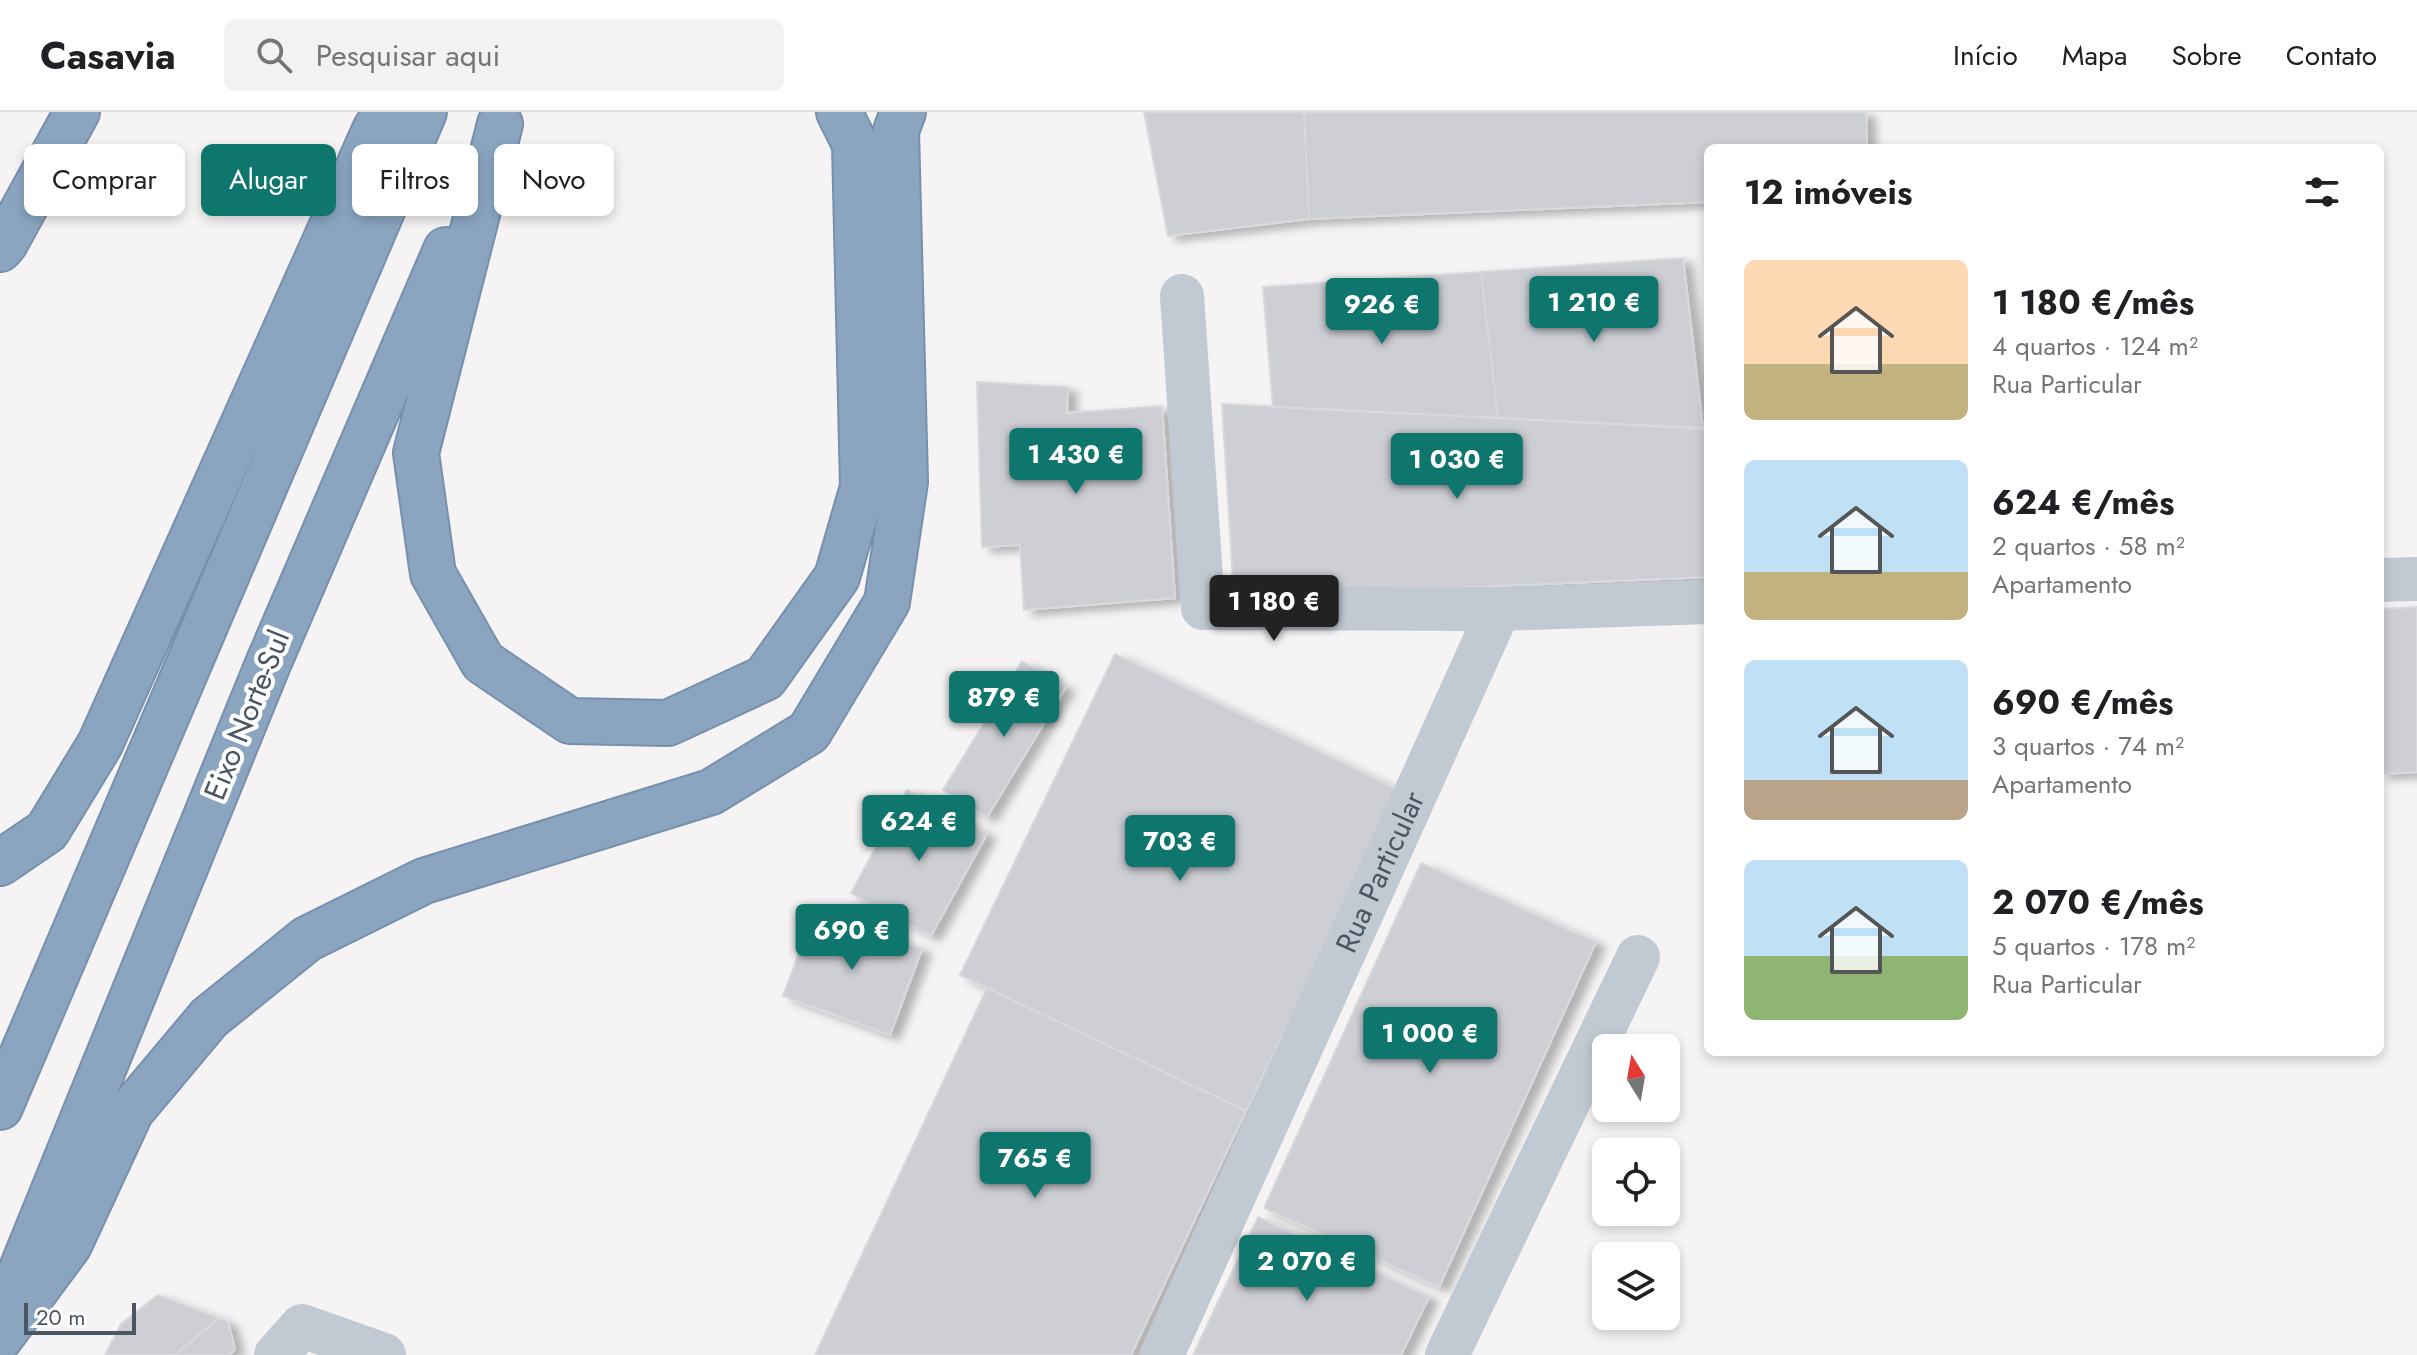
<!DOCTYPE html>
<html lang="pt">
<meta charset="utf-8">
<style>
body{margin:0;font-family:Jost,sans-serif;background:#f2f2f2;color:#202124;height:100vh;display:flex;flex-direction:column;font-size:30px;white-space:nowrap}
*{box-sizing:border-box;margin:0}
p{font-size:26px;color:#757577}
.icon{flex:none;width:44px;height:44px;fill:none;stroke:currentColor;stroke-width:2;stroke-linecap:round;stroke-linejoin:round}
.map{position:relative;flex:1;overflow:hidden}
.panel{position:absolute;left:1704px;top:32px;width:680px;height:912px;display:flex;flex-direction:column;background:#fff;border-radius:12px;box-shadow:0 4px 12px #0003}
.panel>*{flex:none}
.banner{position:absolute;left:24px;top:32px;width:760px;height:72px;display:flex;gap:16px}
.needle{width:52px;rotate:349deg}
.controls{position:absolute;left:1592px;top:922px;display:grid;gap:16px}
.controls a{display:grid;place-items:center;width:88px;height:88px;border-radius:12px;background:#fff;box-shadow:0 4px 12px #0003;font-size:40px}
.scale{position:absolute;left:24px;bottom:20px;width:112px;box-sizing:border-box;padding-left:8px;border:4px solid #4a5661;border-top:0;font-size:22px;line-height:28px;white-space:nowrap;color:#4a5661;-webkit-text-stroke:6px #fff;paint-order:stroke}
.price{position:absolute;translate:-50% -68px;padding:0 18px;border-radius:8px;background:#0f766e;color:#fff;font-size:26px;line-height:52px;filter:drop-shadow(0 2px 4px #0008)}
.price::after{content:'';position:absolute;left:50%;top:48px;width:24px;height:18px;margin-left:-12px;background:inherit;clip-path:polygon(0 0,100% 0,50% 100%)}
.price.active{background:#222;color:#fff}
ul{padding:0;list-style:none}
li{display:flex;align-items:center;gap:24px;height:200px;padding:0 40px}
li span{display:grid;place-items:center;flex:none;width:224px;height:160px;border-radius:12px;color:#555}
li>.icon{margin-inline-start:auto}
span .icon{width:96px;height:96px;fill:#fffc;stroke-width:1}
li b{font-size:34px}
h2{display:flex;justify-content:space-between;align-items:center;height:96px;padding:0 40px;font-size:34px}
.pill{padding:0 28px;border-radius:12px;background:#fff;box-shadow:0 4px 12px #0003;font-size:28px;line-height:72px}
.pill.active{background:#0f766e;color:#fff}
header{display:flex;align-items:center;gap:48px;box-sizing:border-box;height:112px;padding:0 40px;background:#fff;border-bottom:2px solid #e0e0e0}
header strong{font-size:38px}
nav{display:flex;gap:44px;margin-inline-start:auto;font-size:28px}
.search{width:560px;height:72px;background:#f2f2f2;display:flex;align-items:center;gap:20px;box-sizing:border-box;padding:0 28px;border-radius:12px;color:#757577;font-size:30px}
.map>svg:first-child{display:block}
.building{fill:#cdcfd5;stroke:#d7d9de;stroke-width:2;filter:url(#shadow)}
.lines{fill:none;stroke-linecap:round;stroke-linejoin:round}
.highway-casing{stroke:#7690ad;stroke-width:48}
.minor{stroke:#c1cad2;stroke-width:44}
.highway{stroke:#8ba5c1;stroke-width:44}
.labels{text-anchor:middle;stroke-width:8;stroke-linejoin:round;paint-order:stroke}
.street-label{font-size:30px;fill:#4a5661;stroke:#fff}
</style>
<header>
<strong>Casavia</strong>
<div class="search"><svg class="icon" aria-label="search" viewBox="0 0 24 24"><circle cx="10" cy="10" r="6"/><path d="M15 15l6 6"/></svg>Pesquisar aqui</div>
<nav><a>Início</a><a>Mapa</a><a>Sobre</a><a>Contato</a></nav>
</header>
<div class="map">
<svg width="2417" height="1243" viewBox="0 0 2417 1243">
<defs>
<filter id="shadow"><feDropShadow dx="9" dy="5" stdDeviation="4" flood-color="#0004"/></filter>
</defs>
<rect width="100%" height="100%" fill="#f5f3f3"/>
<path class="building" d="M1144 0H1304L1309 107 1168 124Z
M1304 0H1866L1867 36H1708V90L1309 107Z
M1683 146 1703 316 1498 306 1481 160Z
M1481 160 1498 306 1273 295 1263 175Z
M977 270 1068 275 1067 301 1162 294 1175 486 1024 498 1020 433 982 435Z
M1222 292 1708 317V465L1234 485Z
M2417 495V660L2380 662V497Z
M1115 542 1401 679 1246 999 960 863Z
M1022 549 1066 575 987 705 943 678Z
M907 678 987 722 931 824 851 781Z
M1421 751 1596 830 1439 1175 1264 1096Z
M815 798 922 837 890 923 783 884Z
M987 876 1246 999 1131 1243H815Z
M1258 1105 1429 1185 1401 1243H1193Z
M158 1183 219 1206 175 1243H105L121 1212Z
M219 1206 228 1210 235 1237 229 1243H175Z"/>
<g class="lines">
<defs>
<path id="highway" d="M500 12 416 341 433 462 483 550 570 609 668 611 765 566 837 465 863 375 855 32 839 0
M0 137 5 131 77 0
M0 751 47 719 100 632 375 18 386 0
M0 995 424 0
M10 1186 268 552 446 138
M0 1226 69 1133 131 999 209 906 307 827 424 769 711 680 809 620 887 490 905 370 896 19 903 0"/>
</defs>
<use href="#highway" class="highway-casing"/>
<g class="minor">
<path d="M1182 184 1203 496 1499 497 1708 490"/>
<path d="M2380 468 2417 467"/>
<path d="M276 1243 302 1214 384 1243"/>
<path id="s1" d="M1162 1243 1499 497"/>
<path d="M1447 1243 1638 845"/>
</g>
<use href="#highway" class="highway"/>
</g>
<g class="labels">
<g class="street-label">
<text transform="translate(247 603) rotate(-68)" y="10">Eixo Norte-Sul</text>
<text dy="10" stroke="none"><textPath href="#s1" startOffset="530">Rua Particular</textPath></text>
</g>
</g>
</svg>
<div class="controls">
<a><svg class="needle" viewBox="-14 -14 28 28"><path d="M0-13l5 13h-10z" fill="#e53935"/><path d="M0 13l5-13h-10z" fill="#757577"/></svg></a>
<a><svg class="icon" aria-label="locate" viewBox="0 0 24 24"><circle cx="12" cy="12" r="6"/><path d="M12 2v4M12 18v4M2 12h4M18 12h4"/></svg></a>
<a><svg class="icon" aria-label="layers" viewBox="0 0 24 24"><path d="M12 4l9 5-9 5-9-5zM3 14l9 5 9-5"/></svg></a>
</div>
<div class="scale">20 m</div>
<b class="price" style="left:1594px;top:232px">1 210 €</b>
<b class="price" style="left:1382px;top:234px">926 €</b>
<b class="price" style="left:1076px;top:384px">1 430 €</b>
<b class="price" style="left:1457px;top:389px">1 030 €</b>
<b class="price active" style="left:1274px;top:531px">1 180 €</b>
<b class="price" style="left:1004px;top:627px">879 €</b>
<b class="price" style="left:919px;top:751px">624 €</b>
<b class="price" style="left:1180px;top:771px">703 €</b>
<b class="price" style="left:852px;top:860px">690 €</b>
<b class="price" style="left:1430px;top:963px">1 000 €</b>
<b class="price" style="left:1035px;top:1088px">765 €</b>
<b class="price" style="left:1307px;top:1191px">2 070 €</b>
<div class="banner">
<a class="pill">Comprar</a>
<a class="pill active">Alugar</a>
<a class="pill">Filtros</a>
<a class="pill">Novo</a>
</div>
<section class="panel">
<h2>12 imóveis<svg class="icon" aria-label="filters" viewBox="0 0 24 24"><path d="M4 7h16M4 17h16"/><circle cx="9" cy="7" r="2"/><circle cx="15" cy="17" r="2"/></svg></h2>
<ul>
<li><span style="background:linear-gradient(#ffd9b3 65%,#c2b280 0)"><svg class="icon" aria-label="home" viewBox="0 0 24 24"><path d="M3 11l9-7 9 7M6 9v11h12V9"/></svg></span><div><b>1 180 €/mês</b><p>4 quartos · 124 m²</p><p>Rua Particular</p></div></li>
<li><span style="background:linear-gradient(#bfe0f5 70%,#c2b280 0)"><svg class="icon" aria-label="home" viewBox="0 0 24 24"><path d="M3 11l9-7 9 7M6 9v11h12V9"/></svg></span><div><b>624 €/mês</b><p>2 quartos · 58 m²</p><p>Apartamento</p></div></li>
<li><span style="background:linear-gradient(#bfe0f5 75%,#b9a48a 0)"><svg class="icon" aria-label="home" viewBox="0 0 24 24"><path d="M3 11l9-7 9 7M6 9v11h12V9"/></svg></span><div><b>690 €/mês</b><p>3 quartos · 74 m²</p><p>Apartamento</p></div></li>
<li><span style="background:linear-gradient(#bfe0f5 60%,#8fb573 0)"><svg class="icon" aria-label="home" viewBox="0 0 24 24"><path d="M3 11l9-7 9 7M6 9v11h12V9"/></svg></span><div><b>2 070 €/mês</b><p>5 quartos · 178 m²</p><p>Rua Particular</p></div></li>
</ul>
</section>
</div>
